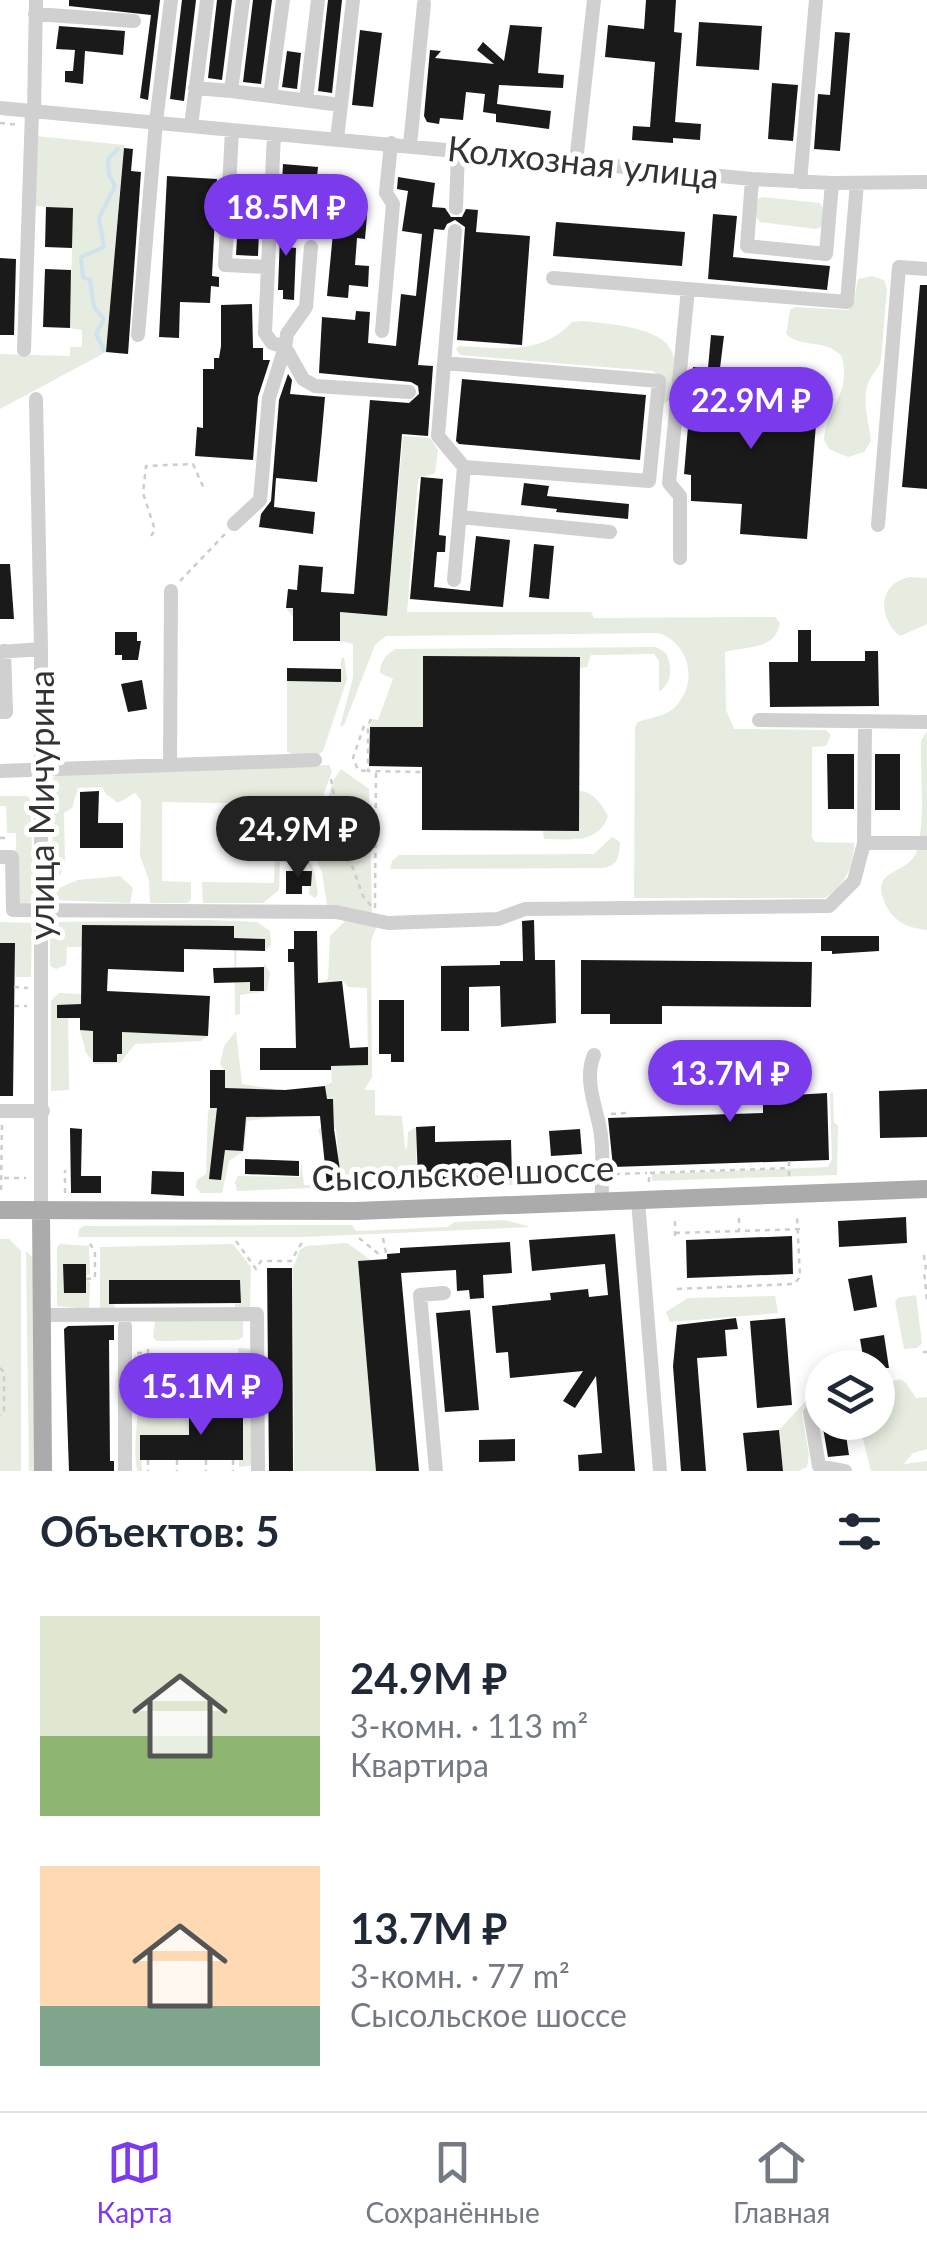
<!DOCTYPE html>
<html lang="ru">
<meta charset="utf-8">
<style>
body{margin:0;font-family:Lato,sans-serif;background:#f6f6f7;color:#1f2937;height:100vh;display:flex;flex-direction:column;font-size:38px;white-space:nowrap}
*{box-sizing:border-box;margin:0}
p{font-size:32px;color:#747a83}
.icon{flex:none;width:55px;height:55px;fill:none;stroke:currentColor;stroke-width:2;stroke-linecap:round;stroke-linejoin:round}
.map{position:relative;height:1471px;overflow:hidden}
.sheet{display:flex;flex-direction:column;background:#fff;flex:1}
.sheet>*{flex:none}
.fabs{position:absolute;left:805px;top:1350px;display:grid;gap:20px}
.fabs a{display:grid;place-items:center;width:90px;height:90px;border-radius:50%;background:#fff;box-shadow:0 5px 15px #0003;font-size:50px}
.price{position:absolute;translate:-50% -85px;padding:0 22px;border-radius:35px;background:#7c3aed;color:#fff;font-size:32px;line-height:65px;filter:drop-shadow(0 2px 5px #0008)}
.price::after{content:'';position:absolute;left:50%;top:60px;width:30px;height:22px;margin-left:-15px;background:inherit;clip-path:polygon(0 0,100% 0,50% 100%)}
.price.active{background:#222;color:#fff}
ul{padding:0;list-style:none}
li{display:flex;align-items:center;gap:30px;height:250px;padding:0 40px}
li span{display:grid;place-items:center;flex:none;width:280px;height:200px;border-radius:0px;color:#555}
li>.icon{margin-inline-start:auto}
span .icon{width:120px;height:120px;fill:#fffc;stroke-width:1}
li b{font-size:42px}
h2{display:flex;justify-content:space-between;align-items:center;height:120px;padding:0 40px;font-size:42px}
.dock{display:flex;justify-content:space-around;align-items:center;height:140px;border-top:2px solid #e0e1e3;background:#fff;font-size:28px;color:#747a83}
.dock a{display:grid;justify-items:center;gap:5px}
.dock .active{color:#7c3aed}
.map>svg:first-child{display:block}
.green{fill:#e6ecdf}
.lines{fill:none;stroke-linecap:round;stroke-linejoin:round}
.stream{stroke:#cfe2ee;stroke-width:4}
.building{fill:#1a1a1a}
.path{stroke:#cdcdcd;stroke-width:2.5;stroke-dasharray:5 5;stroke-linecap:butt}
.minor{stroke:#d0d0d0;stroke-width:14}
.major{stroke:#ababab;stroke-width:18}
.labels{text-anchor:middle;stroke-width:10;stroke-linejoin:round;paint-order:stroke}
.street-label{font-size:35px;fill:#333;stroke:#fff}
</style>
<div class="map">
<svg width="927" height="1471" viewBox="0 0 927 1471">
<rect width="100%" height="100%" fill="#fff"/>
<path class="green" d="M36 136 124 145 106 352 0 409V354L70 356V347H82V330L70 328 73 209 36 206Z
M762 197 820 203 825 211 823 226 816 229 760 222 755 216 756 200Z
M872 276 884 280 887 289 881 359C879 369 873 372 869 381 861 400 869 422 871 441L864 452 848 457 829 449 824 440C827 405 851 396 842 357 827 338 802 349 786 334L790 310 795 307 848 310 853 305 858 279Z
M583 321C606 324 662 326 672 352 677 365 670 386 669 400L664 404 661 378 653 371 460 355 456 349 459 346C502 348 540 356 572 322Z
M403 436 430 438 438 450 435 473 418 479 407 612H591L594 618 775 617 780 623C775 651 747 645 725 652L726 710 734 729 826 730 831 735 826 746 812 747V837L815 842 854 843C854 866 845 885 825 898H634L635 727 638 722C650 718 667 716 676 706 699 681 689 643 658 633L386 636 375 645 344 725 340 727 353 677V644L340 641V617H293L286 608 387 616Z
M910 577 927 578V624L900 636C877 617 878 583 910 577Z
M656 647 666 653C672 667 673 682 659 692V661L654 654 591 655 587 667 580 668 579 657 424 656 423 727H370L373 719 378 720 393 679 380 673C380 661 386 655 395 649Z
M344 657 347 679 323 751 318 755H292L287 751V681L341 682V659Z
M927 731V930C910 928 897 924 888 909 864 866 910 877 917 850 926 816 920 776 921 741Z
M329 765 332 771 304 849 315 873 318 894 315 898 309 894 311 872 307 862H280L279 890 263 903H203L202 882 274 883 276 804 162 802V881L191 882V899L187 903H150L149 880 140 856 141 800 135 793 118 803 106 794 102 787 78 788 72 808 64 813 65 864 55 885 59 888 78 880 120 876 133 888 130 903 53 900 52 780 56 775Z
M341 769 369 789 372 914 327 905 322 872 312 852 333 781Z
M579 791C593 791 602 805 608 816 598 845 569 839 544 839L543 831 579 830Z
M0 796H26L30 798 34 899 27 904 17 905 16 833H7L6 806H0Z
M612 837 620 842C619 856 619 865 603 868L390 869 392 861 399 855 594 854Z
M347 919 377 925 371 941 372 1077 364 1090H375V1115L402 1116 405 1149 407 1148 408 1132 416 1127 417 1182 525 1178 521 1185H391L237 1191 235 1182 238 1176 300 1177 301 1159 304 1185 341 1184 336 1129 322 1131V1142L318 1130 334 1116 333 1100 326 1099 325 1086 332 1082 331 1066 368 1065 367 988 348 987 342 980 319 984 328 979 330 936Z
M209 920 257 922 270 931 271 945 265 951V939H237L236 977 250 978 263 991 264 963 270 973 267 991 240 995V1014L235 1015 234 926 83 925V947H67L66 965 56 969 50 966V931L53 922Z
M0 922 32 923 31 977H16V985L14 943H0Z
M59 993 81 994V1004L68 1005 69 1090 51 1091V1001Z
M80 1030 208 1036 201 1041 135 1044 120 1063 95 1064 86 1053Z
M236 1031 242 1084 274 1089 277 1117 247 1121 244 1151 229 1161 222 1193H201L196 1187 197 1180 206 1174 208 1112 210 1108 225 1107V1071L220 1064 224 1046Z
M833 1092 834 1123 838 1125 837 1175 652 1181V1174L828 1167 832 1159 830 1093Z
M505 1220 530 1227 304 1237H78L79 1229 84 1226 352 1225 356 1231 447 1227 455 1222Z
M0 1239H9L21 1251V1471H0Z
M347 1243 371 1260 358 1262 376 1471H294L293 1268 300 1250 306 1246Z
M60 1244 89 1246 90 1274 86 1276 90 1283 89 1309 57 1306V1247Z
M233 1244 251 1267 250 1308 235 1310V1304L241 1303 240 1280H110L115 1310 100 1309V1247Z
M26 1251 33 1258 35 1471H29Z
M916 1295 922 1343 917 1348 904 1349 895 1302 898 1298Z
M775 1296 778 1313 670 1322 666 1312 688 1298Z
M239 1320 243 1322V1337L238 1340 157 1341 153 1337 155 1321Z
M238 1348 250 1349 253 1465 239 1467V1460H243V1435H140L142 1471H137C133 1446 138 1424 138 1399L134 1394V1355H145L140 1358V1383H242Z
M900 1379 906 1383 916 1398 927 1397V1449L913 1453 904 1464 927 1461V1471H871L859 1423 878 1422V1386Z
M816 1390 818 1405 803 1411 802 1415 809 1455 807 1467 798 1471H783L779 1430Z"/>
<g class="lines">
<path class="stream" d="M104 350 96 334 104 319 94 307 90 280 83 277 81 257 104 247 99 218 115 186 109 175 108 159 118 149"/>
</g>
<path class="building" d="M69 0H160L148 100 140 98 151 15 69 6Z
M182 0H196L184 101 170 99Z
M217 0H232L222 80 208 78Z
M253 0H272L261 84 243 82Z
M328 0H342L332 93 318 91Z
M646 0H676L674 32 682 33 675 122 701 124 700 140 673 138V143L632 140 633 126 650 127 655 62 605 57 608 25 644 29Z
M699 22 762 26 759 70 696 66Z
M510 25 542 27 538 73 564 75 563 88 499 85 497 104 551 111 549 129 496 122V114L483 112 485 94 466 92 463 120 440 118 439 124 427 122 424 116 430 50 441 51 435 58 494 64 477 50 483 42 504 61Z
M59 26 125 31 123 55 85 51 83 84 65 82V71H73L75 50 56 49Z
M360 30 382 33 373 107 352 105Z
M835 32 850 33 840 151 814 149 818 94 830 95Z
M287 51 301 53 297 89 282 87Z
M772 83 798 85 793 141 768 139Z
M124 148 133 149 131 171 141 172 128 354 106 352Z
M283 164 318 167 315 197H321L320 213 301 212 303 185 282 183Z
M167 176 217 179 212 276 219 277V287L211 286 210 303 180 302 179 338 159 337Z
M398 177 435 183 432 207 445 208 451 217H462L466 209 478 210 476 232 530 236 522 345 457 340 465 227 455 220 447 224 444 230 434 229 418 365 433 366 428 436 402 434 387 616 340 612V641H293V608H286L288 589 297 590 299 565 323 567 321 592 354 594 370 400 409 403 419 394 418 386 411 382 319 373 322 317 355 320 356 311 370 312 368 343 396 346 401 294 416 296 422 234 402 231 408 191 397 189Z
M239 204 260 205 258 256 236 255Z
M46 207 73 208 72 248 45 247Z
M281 208 290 209 288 247 296 248 294 300 283 299V290H278Z
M335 212 367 215 365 239 357 238 355 265 369 266 368 287 349 285 348 298 327 296Z
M713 214 737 216 733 257 830 266 827 290 708 279Z
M556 222 685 232 682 266 553 256Z
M0 258 16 259 14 335H0Z
M45 269 71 270 70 328 43 327Z
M920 285H927V489L902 487Z
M252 304 253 348H263V360H270L258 397 253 460 195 456 197 427 203 428V369H214V358H219L221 346V305Z
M711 335 724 336 720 368 724 369 723 390 818 398 807 539 740 534 742 504 691 501V475L684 474 693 367 708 368Z
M288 374 292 380 290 394 325 397 321 442 317 482 276 478 274 507 315 512 313 534 259 527 261 514 271 501 279 400Z
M462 379 646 395 640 460 459 444 456 441Z
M421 477 443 479 439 535 446 536 445 552H437L434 587 470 591 476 536 510 540 503 607 410 599Z
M524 483 549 486 547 496 629 504 628 519 556 512 557 509 521 505Z
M534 544 554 546 549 599 529 597Z
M0 564H10L14 619H0Z
M798 630H811V661H865V651H878L879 706 770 707 769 662H798Z
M115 632H137V641H141L138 660H122V655H115Z
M423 656 580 657 579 831 422 830V767L369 766 370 727H423Z
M287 668 341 669V682L287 681Z
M142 680 147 709 128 712 121 684Z
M827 754H854V809H828Z
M875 754H900V810H875Z
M99 791 98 823H123V848H80V792Z
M286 871H312L311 886H302V894H286Z
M534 920 535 960H555L556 1023 501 1027 500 986 469 987V1031H441V966L500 965V961H523L522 921Z
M82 925 234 926V938L265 939V951L184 949V972L108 969 107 991 210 996 208 1036 122 1032V1054H117V1062H93V1031L80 1030V1018H57V1005L81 1004Z
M294 931H317L318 983 342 981 350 1048 368 1047V1065L331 1066V1070H260V1048H296L294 962H288V949H294Z
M821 936H879V951L832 954V951H821Z
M0 943H15L13 1096H0Z
M581 960 812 962 811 1007 662 1006V1024H610V1014H581Z
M264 967V991H250V982L214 983 213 968Z
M379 1000H404V1062H391V1054H379Z
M759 1058V1066L792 1065 793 1095 827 1093 829 1160 613 1167 608 1118 763 1113V1092L698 1093 697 1066 738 1064V1059Z
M210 1070H225V1088L285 1090 325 1086 327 1099H333L334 1129 342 1184 327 1186 320 1116 246 1117 243 1151 225 1150 221 1180 209 1179 217 1108H210Z
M927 1089V1137L880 1138 879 1091Z
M435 1126V1142L511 1140 512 1178 418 1180 416 1127Z
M70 1128 82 1129 81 1176H101V1193H71Z
M580 1129 582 1154 551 1156 549 1131Z
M245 1159 299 1161V1176L245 1174Z
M152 1171 184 1172V1196L151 1194Z
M906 1217 907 1243 839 1247 838 1221Z
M615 1234 635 1471H579L578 1455 602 1453 596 1376 575 1408 563 1401 583 1371 510 1378 508 1352 496 1353 492 1306 551 1300 550 1293 588 1289 589 1297 608 1295 605 1264 532 1271 529 1240Z
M792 1236 793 1274 687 1278 686 1240Z
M510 1242 512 1273 483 1275 484 1298 470 1299 469 1290 457 1291 456 1270 401 1273 419 1471H376L358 1261 387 1259V1254L400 1253V1248Z
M63 1264H86V1293H64Z
M267 1268H292L293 1471H269Z
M872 1275 877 1307 854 1311 848 1279Z
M109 1280H240L241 1303 109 1304Z
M470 1310 479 1410 445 1412 436 1313Z
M736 1318 738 1329 725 1330 727 1356 697 1358 706 1471H681L673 1366 677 1325Z
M785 1318 792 1405 757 1408 750 1321Z
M114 1325V1340H109L110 1461H114V1471H69L64 1329 68 1326Z
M884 1335 889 1368H865L860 1339Z
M140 1357H243V1383H140Z
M243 1407V1460H140V1435H189V1408Z
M822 1422H844L849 1455 828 1457Z
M779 1430 783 1471H747L743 1433Z
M515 1439V1461L479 1462V1440Z"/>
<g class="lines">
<path class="path" d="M0 123 20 125
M151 536 155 530 143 493 146 466 193 464 205 491
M180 581 226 533
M371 719 368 726V771L422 772
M366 771 358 770 353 758 364 726 368 723
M331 779 344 854 353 868 363 896 372 907
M0 838H6
M375 908 376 771
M14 987 28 988
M14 1006H27
M693 1053 696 1102
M611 1114 626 1113 627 1118
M789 1161V1178
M615 1174 647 1173
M4 1178H26
M649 1182V1173L789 1168
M1 1190 2 1122
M65 1193V1170
M739 1218V1230
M675 1221V1241
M675 1233 803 1229
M359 1238 380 1255
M383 1238 387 1258
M236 1241 256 1269 261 1261H291L304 1239
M924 1255 925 1266
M927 1265 924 1271 927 1300
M86 1279 95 1278V1251L87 1240
M677 1289 794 1284 800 1277 797 1216
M923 1352H927
M137 1353H148V1347
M0 1368 4 1372V1412L0 1415
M148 1460V1471
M177 1460V1471
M206 1460V1471
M233 1460V1471"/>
<path class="minor" d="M35 14 134 21
M195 88 231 91 243 0
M231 91 341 105 353 0
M270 96 283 0
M306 100 318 0
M0 108 752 179 832 183 927 182
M34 112 36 0
M191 126 207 0
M232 130 225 265 267 267
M337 139 341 105
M410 145 424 4
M576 162 594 0
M752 179 747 246 826 254 832 183
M800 182 816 0
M456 208 458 151
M311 247 306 307 287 334 285 347 303 379 315 386 409 392
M553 278 847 302 857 183
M382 331 393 204 386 193 391 143
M138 335 156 122 171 0
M24 350 32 111
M444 363 659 381 649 481 464 467 438 436 455 231
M36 399 41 649V1210
M460 517 610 532
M234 524 260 500 269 398 285 347 272 343 265 333 274 134
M878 525 899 267 927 269
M680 558V496L669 483 688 289
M454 580 464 467
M0 652 41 649
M0 712H6L4 651
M759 720 927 722
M170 765 171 591
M0 771 315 760
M864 843H927
M0 857H12L13 910 336 912 388 923 498 919 525 909 829 906 854 881 864 843 865 722
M594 1055C585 1076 593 1099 598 1120 605 1144 601 1177 602 1202
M0 1111H43
M638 1201 660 1471
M42 1315 257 1314 258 1471
M125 1326V1471
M810 1413 819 1466 845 1471
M436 1471 420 1295 444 1293"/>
<path class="major" d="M0 1210 356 1211 927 1189
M41 1210 43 1471"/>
</g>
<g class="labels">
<g class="street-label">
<text transform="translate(583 163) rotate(6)" y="12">Колхозная улица</text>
<text transform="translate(42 805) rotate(-90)" y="12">улица Мичурина</text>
<text transform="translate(463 1174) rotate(-2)" y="12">Сысольское шоссе</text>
</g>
</g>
</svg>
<div class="fabs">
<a><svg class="icon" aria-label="layers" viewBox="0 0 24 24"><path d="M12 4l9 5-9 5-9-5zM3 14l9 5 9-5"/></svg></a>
</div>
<b class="price" style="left:286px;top:259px">18.5M ₽</b>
<b class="price" style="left:751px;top:452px">22.9M ₽</b>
<b class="price active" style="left:298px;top:881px">24.9M ₽</b>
<b class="price" style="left:730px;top:1125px">13.7M ₽</b>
<b class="price" style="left:201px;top:1438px">15.1M ₽</b>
</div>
<section class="sheet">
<h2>Объектов: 5<svg class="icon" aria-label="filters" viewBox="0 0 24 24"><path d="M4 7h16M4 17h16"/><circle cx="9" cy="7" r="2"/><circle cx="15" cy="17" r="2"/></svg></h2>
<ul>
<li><span style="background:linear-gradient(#dfe7d0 60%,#8fb573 0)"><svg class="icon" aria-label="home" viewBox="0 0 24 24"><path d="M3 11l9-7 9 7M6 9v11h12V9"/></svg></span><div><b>24.9M ₽</b><p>3-комн. · 113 m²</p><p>Квартира</p></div></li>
<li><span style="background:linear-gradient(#ffd9b3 70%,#7fa58c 0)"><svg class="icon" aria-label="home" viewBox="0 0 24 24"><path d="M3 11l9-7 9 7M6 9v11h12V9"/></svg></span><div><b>13.7M ₽</b><p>3-комн. · 77 m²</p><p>Сысольское шоссе</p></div></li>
</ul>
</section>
<nav class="dock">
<a class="active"><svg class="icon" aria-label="map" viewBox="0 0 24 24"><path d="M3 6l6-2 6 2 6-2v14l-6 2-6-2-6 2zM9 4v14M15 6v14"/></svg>Карта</a>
<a><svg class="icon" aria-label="saved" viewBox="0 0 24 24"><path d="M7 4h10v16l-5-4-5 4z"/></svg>Сохранённые</a>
<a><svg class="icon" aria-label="home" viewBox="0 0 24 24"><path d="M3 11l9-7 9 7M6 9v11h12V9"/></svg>Главная</a>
</nav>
